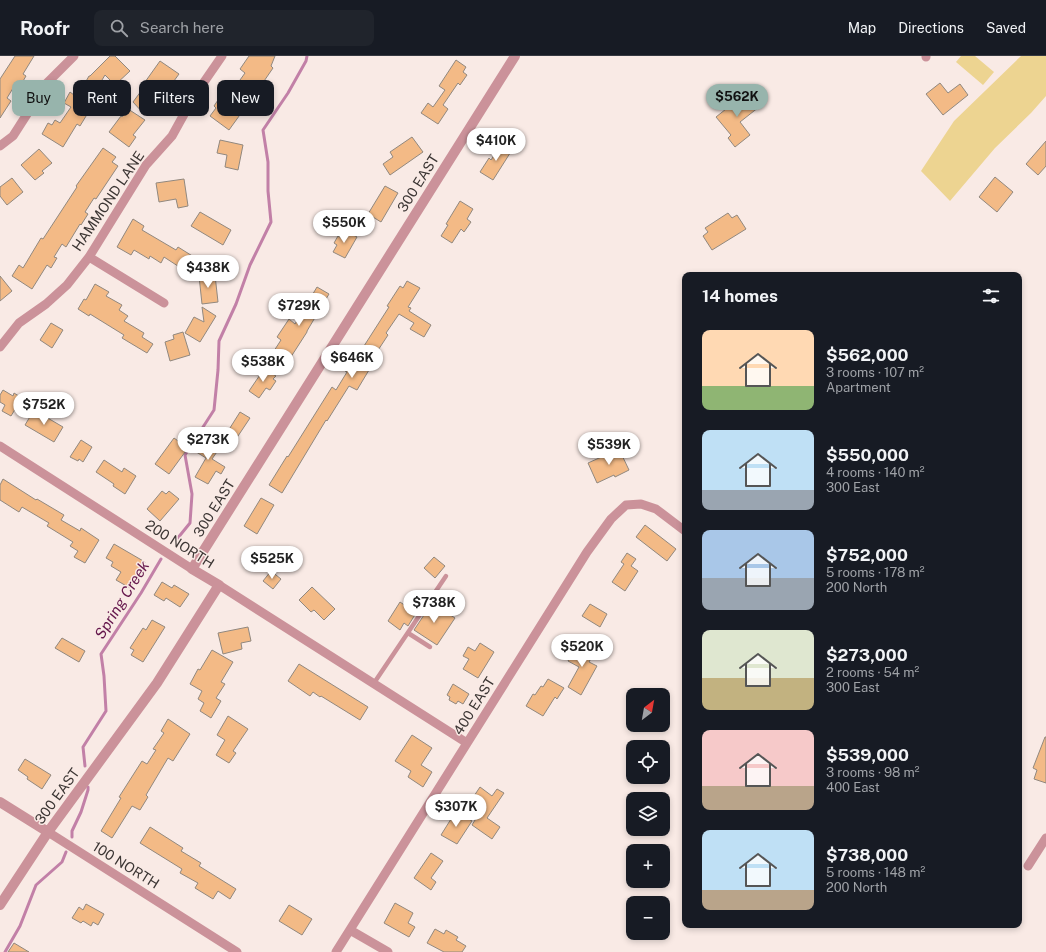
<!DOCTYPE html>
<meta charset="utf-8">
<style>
body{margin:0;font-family:"Public Sans",sans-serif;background:#20242c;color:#f1f3f6;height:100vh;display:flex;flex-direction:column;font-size:15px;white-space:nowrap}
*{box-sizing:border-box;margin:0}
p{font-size:13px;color:#9ea1a6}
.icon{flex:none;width:22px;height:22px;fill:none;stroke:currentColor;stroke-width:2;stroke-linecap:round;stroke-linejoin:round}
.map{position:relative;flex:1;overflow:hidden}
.sheet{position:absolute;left:682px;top:216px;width:340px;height:656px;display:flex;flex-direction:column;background:#171b24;border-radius:8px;box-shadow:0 2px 6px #0003}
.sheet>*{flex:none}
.guide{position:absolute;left:12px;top:24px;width:380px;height:36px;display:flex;gap:8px}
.needle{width:26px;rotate:31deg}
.controls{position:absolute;left:626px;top:632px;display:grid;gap:8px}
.controls a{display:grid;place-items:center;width:44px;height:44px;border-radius:8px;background:#171b24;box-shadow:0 2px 6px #0003;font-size:20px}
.price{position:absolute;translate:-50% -34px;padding:0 9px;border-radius:14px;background:#fff;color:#222;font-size:13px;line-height:26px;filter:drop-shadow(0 1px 2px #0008)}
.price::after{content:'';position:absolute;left:50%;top:24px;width:12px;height:9px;margin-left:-6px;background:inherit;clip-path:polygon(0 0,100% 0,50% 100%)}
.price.active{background:#97b4ac;color:#111}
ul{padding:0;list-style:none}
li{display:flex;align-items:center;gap:12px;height:100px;padding:0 20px}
li span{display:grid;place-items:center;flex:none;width:112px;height:80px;border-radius:8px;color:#555}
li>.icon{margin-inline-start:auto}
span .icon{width:48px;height:48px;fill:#fffc;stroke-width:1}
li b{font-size:17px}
h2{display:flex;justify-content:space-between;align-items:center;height:48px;padding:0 20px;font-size:17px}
.pill{padding:0 14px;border-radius:8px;background:#171b24;box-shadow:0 2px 6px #0003;font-size:14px;line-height:36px}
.pill.active{background:#97b4ac;color:#111}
header{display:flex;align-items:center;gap:24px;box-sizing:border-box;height:56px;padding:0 20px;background:#171b24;border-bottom:1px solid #363941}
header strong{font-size:19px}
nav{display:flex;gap:22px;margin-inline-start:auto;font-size:14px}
.search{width:280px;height:36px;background:#20242c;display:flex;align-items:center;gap:10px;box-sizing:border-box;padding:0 14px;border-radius:8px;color:#9ea1a6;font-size:15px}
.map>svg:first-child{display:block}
.green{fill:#edd491}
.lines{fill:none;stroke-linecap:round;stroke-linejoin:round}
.stream{stroke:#c280a7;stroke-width:3}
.building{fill:#f3ba86;stroke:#91887f}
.service{stroke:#cb929a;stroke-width:4.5}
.minor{stroke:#cb929a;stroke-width:9}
.tertiary{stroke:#cb929a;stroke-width:10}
.labels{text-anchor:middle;stroke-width:3;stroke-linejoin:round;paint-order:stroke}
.street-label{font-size:14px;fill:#3c3634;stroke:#f9eae5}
.water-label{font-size:15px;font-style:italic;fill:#65174c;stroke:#f9eae5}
</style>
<header>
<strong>Roofr</strong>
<div class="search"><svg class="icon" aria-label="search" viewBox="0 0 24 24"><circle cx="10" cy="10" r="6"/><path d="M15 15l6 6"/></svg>Search here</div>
<nav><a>Map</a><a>Directions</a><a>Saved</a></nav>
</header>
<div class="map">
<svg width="1046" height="896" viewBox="0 0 1046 896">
<rect width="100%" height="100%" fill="#f9eae5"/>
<path class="green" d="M961 0H975L994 16 983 29 956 6Z
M1021 0H1046V40L1031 57 995 92 950 145 921 115 954 65Z"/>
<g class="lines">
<path class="stream" d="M177 483 190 467 192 438 185 399 214 354 218 314 219 285 236 248 250 209 271 166 268 135V106L263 74 288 37 306 5 307 0
M85 710 83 691 106 655 104 620 101 598 141 537 161 503
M72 781V775L81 756 88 734V731
M5 896 20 870 36 829 62 806 66 796"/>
</g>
<path class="building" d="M15 0H34L23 18 26 20 19 32 15 29 7 42 11 45 0 62V23Z
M110 0H115L130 15 115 29 105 19 96 34 102 38 95 48 94 47 80 70 77 68 63 91 42 78 48 67 52 69 55 64 60 67 71 51 64 47 70 36 74 39 82 25 85 27 89 20H90Z
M249 0H275L271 10 273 12 262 28 259 26 239 54 242 56 229 74 210 60 216 52 214 50 220 41 222 42 232 29 235 31 245 17 240 13Z
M456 4 466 11 463 16 467 19 460 29 458 27 443 49 448 53 438 68 421 57 428 47 433 51 445 34 439 30Z
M160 5 179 18 171 29 165 25 154 41 156 43 144 58 133 46 147 27 145 26Z
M940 27 948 37 960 28 968 39 943 59 926 38Z
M747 36 759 51 740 66 750 79 735 91 728 82 731 79 716 61 726 53 724 51 738 41 739 43Z
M128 53 145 64 133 79 136 81 129 91 109 76 121 60 122 61Z
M412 81 423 96 390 119 383 108 393 101 390 96Z
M220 84 243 89 238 114 225 111 227 99 217 97Z
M1046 85V110L1038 119 1026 108Z
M502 87 512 94 493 124 480 116 489 102 491 104Z
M103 92 116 101 112 106 118 110 96 143 94 142 85 156 88 158 81 169 80 168 66 191 62 188 54 201 57 202 51 212 47 209 32 233 12 220 19 209 23 212 41 182 43 183 77 131 76 130Z
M39 93 52 107 42 115 44 117 35 124 21 109Z
M995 121 1013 136 997 156 979 141Z
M12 122 23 136 7 149 0 140V131Z
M184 123 188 150 178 152 176 143 159 146 156 127Z
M385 130 398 137 381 166 368 158Z
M460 145 473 153 467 163 471 166 464 176 461 173 452 187 441 180 448 169 446 168Z
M200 156 231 174 223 189 191 170Z
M728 157 732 162 737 159 746 173 712 194 703 180 708 176 705 172Z
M133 163 144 170 142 174 176 194 178 191 202 206 196 215 187 210 184 214 164 201 161 207 150 200 149 203 134 194 131 199 117 191Z
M346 175 357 181 345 202 333 196 337 189 334 187 338 180 342 182Z
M215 219 218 246 202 248 199 220Z
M0 220 12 235 0 245Z
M407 225 420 232 408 251 411 252 409 255 431 269 424 281 410 273 414 267 399 258 386 277 388 279 369 308 372 309 357 334 349 330 327 365 326 364 282 437 269 429 287 400 288 401 332 331 336 334 347 316 345 315 353 302 355 304 389 251 387 250 400 230 403 232Z
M95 228 109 236 106 240 122 249 119 254 128 260 124 265 144 277 142 281 153 288 147 297 122 282 124 279 90 258 89 260 78 253 84 243 86 244Z
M317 231 329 238 307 275V276L287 307 272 298 281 284 277 281 289 263 295 268Z
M202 251 216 260 200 286 185 277 194 261 204 266Z
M51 267 63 274 52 292 40 284Z
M183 276 190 299 170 305 165 286 174 283 173 279Z
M264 313 276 320 273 323 276 325 270 334 266 332 259 342 249 335Z
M3 334 13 340 14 337 22 342 11 360 2 355 5 349 0 346V339Z
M34 354 63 371 54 386 25 369Z
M240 356 250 362 232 389 223 383Z
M174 382 188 392 169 418 155 408Z
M209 383 221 390 212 403 225 411 221 418 216 415 208 428 195 421 206 402 193 394 198 386 205 390Z
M81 384 92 391 83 406 79 403 78 405 70 401Z
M619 393 629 414 615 421 614 419 597 427 588 407Z
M104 404 122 416 124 412 136 420 125 438 113 430 114 428 96 416Z
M3 423 36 444 37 443 64 459 61 464 80 475 81 472 99 484 85 507 74 501 78 495 70 490 73 486 47 470 49 467 22 451 19 456 0 444V429Z
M162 435 166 438 169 435 179 443 160 465 147 453Z
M261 442 274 449 257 478 244 470Z
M645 469 676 493 667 505 636 481Z
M114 488 145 506 130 532 116 524 121 516 111 510 113 506 106 502Z
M627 497 636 503 631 510 638 515 625 535 612 526 624 508 621 506Z
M434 501 445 510 435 522 424 512Z
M271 515 281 523 273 533 263 525Z
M162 526 172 532 174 529 189 538 180 551 166 542 164 545 154 539Z
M312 531 335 553 324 564 314 554 311 556 299 544Z
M400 546 416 557 408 570 404 567 400 574 388 565Z
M432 547 455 562 437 589 414 574Z
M590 548 607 558 600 571 582 560Z
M152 564 165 571 143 606 131 599 134 594 130 592 143 572 146 574Z
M248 571 251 585 241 587 242 593 223 598 218 577Z
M62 582 85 595 79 606 55 592Z
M480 587 494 596 478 622 463 613 469 603 463 600 468 591 475 595Z
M578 587 594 597 589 606 597 610 581 639 568 631 579 611 568 605Z
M212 594 233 606 221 626 225 628 216 642 221 645 211 662 200 655 204 647 198 643 202 635 190 628 198 613 200 614Z
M299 608 368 651 360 664 321 640 320 641 313 636 310 640 288 625Z
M548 623 564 632 557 643 555 641 543 660 526 650 533 638 535 639 541 630 543 631Z
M453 628 469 638 463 648 458 645 456 648 449 644 450 641 447 639Z
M228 660 248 673 233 695 236 697 229 707 216 699 225 684 217 679Z
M168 663 190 678 173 705 168 702 146 739 148 741 140 754 132 750 112 782 101 775 121 742 119 741 142 705 147 708 156 694 153 693 164 677 161 675Z
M412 679 432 692 421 709 432 716 423 731 408 721 411 715 395 705Z
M1045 681H1046V727L1034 723 1037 714 1033 712Z
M25 703 51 719 42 733 27 723 28 721 18 714Z
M480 731 492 740 497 733 504 737 487 762 500 771 492 783 472 769 483 751 472 743Z
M456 755 472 765 457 788 441 779Z
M150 771 183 792 181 795 201 807 199 810 236 833 230 843 218 835 213 843 195 832 198 827 180 817 182 813 140 787Z
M431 797 443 805 431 822 436 826 431 834 414 822Z
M395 847 413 857 408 867 415 871 409 881 384 867Z
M86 848 104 858 98 869 93 866 91 870 83 865 81 867 72 862 79 851 83 854Z
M289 849 312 863 302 879 279 865Z
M435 873 444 878 446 874 458 881 456 884 466 890 462 896H444L427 887Z
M14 887 29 896H8Z"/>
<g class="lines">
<path class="service" d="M408 577 430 591
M374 627 446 520"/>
<path class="minor" d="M926 1V0
M0 90 13 80 47 27 74 0
M89 201 164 247
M0 291 19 267 46 248 67 229 89 201 146 109 172 80 193 42 222 0
M0 390 192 513
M219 529 467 687
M48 776 237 896
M1028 810 1046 782
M350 874 388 896
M336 896 587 496 611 463 626 449 641 448 656 453 685 475"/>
<path class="tertiary" d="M0 746 48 776
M0 849 48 776 157 627 219 529 192 513 515 0"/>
</g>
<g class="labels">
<g class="street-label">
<text transform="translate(418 127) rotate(-58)" y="5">300 EAST</text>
<text transform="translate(108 145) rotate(-56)" y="5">HAMMOND LANE</text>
<text transform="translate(214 452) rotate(-58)" y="5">300 EAST</text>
<text transform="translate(180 488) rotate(32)" y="5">200 NORTH</text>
<text transform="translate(474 650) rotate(-58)" y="5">400 EAST</text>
<text transform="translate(57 740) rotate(-54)" y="5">300 EAST</text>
<text transform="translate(126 809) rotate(32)" y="5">100 NORTH</text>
</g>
<g class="water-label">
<text transform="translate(122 544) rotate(-58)" y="5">Spring Creek</text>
</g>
</g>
</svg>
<div class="controls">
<a><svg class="needle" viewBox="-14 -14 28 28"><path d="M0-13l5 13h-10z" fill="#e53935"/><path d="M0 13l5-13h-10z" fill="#9ea1a6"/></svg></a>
<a><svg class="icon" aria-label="locate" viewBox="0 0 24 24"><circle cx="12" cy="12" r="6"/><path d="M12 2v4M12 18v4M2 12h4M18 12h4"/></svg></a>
<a><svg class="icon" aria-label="layers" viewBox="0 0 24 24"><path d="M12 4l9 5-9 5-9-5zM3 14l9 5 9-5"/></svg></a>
<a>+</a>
<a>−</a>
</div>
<b class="price active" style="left:737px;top:62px">$562K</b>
<b class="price" style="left:496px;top:106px">$410K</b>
<b class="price" style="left:344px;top:188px">$550K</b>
<b class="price" style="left:208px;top:233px">$438K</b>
<b class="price" style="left:299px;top:271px">$729K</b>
<b class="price" style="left:352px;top:323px">$646K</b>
<b class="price" style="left:263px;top:327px">$538K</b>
<b class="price" style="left:44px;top:370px">$752K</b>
<b class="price" style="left:208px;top:405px">$273K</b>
<b class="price" style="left:609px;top:410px">$539K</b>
<b class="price" style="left:272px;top:524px">$525K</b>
<b class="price" style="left:434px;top:568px">$738K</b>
<b class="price" style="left:582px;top:612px">$520K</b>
<b class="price" style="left:456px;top:772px">$307K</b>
<div class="guide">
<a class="pill active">Buy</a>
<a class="pill">Rent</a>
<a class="pill">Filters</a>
<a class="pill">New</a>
</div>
<section class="sheet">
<h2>14 homes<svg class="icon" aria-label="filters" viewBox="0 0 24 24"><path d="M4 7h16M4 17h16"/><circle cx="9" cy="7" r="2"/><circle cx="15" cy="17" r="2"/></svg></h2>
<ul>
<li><span style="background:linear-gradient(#ffd9b3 70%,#8fb573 0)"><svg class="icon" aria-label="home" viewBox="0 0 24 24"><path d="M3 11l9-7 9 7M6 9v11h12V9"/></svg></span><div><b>$562,000</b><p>3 rooms · 107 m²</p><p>Apartment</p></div></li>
<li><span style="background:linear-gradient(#bfe0f5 75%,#9aa5b1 0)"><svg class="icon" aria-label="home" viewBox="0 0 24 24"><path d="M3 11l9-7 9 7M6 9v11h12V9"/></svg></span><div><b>$550,000</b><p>4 rooms · 140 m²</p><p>300 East</p></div></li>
<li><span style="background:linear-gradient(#a9c7e8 60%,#9aa5b1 0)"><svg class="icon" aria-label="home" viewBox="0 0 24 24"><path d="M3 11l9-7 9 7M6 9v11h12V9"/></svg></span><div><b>$752,000</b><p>5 rooms · 178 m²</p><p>200 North</p></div></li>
<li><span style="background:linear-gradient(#dfe7d0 60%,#c2b280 0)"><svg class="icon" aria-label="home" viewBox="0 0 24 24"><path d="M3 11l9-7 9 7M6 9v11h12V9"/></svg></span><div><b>$273,000</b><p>2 rooms · 54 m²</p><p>300 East</p></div></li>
<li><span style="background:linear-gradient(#f6c9c9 70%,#b9a48a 0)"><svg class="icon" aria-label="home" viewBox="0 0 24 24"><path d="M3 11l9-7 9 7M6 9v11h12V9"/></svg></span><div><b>$539,000</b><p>3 rooms · 98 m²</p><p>400 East</p></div></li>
<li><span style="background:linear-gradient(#bfe0f5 75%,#b9a48a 0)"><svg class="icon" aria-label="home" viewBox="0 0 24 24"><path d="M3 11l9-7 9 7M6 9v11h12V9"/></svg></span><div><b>$738,000</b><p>5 rooms · 148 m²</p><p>200 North</p></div></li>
</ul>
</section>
</div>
